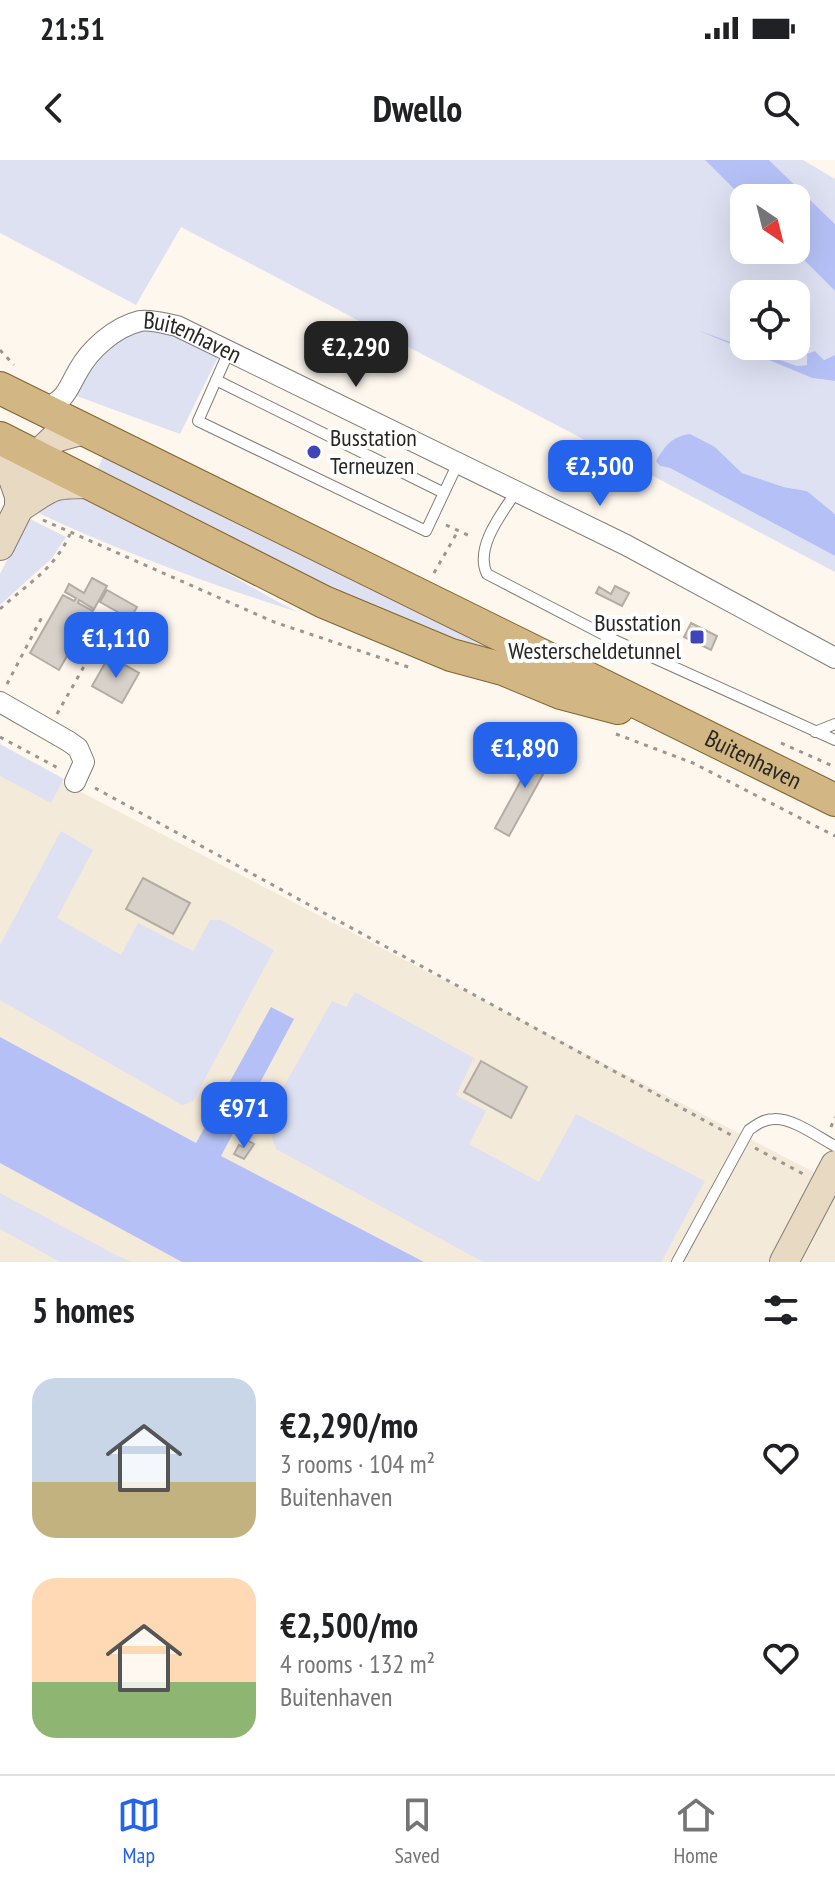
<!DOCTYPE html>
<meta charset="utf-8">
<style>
body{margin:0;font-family:"PT Sans Narrow",sans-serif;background:#f2f2f2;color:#202124;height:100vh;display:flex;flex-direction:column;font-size:30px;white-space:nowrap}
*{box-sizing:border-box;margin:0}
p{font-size:26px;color:#757577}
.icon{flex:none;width:44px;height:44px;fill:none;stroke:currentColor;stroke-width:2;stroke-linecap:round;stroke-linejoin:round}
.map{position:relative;height:1102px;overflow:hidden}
.details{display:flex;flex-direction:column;background:#fff;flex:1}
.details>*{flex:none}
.needle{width:52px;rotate:145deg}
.controls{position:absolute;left:730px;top:24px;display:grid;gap:16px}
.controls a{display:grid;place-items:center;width:80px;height:80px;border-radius:16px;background:#fff;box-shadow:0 8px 32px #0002;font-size:40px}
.price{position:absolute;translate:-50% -68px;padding:0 18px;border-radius:16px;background:#2563eb;color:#fff;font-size:26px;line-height:52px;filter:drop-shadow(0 2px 4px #0008)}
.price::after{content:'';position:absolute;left:50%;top:48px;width:24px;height:18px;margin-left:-12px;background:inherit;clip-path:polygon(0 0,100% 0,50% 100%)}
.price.selected{background:#222;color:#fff}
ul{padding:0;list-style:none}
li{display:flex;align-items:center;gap:24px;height:200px;padding:0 32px}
li span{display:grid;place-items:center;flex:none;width:224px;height:160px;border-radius:24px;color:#555}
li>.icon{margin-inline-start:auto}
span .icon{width:96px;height:96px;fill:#fffc;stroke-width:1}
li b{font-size:34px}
h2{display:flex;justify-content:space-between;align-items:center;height:96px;padding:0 32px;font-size:34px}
.status{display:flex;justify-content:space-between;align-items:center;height:56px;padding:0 40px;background:#fff;direction:ltr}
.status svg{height:22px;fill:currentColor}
header{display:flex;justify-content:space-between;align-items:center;height:104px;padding:0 32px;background:#fff;font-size:36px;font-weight:700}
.menu{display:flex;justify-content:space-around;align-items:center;height:112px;border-top:2px solid #e0e0e0;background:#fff;font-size:22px;color:#757577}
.menu a{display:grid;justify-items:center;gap:4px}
.menu .selected{color:#2563eb}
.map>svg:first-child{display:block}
.built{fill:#f4eada}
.green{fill:#dde1f2;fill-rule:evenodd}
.water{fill:#b5c1f6}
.building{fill:#d7d1c9;stroke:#b2ada4;stroke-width:2}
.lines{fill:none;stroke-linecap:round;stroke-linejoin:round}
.lane-casing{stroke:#827d75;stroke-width:12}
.street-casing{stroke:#827d75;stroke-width:22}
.secondary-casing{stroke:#827d75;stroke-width:30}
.primary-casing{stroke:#83642d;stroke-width:34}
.path{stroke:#9a9690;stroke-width:3;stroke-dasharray:4 6;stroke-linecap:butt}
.lane{stroke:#fff;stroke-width:10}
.street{stroke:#fff;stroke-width:20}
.secondary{stroke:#e8dac2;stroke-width:28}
.primary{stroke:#d2b684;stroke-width:32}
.poi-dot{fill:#3f45b9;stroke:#fff;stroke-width:3}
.labels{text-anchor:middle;stroke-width:8;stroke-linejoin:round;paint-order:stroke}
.street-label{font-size:24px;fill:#282623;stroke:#fff}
.poi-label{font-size:24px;fill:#282623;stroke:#fff;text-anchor:start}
</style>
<div class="status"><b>21:51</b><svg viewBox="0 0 49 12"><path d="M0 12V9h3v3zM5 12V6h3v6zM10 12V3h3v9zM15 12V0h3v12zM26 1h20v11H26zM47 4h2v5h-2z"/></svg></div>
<header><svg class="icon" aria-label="back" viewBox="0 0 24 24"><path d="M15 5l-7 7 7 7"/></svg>Dwello<svg class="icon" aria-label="search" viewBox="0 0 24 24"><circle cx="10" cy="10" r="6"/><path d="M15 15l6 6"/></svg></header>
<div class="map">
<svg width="835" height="1102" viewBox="0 0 835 1102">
<rect width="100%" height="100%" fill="#fdf7ee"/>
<path class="built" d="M0 590 835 1023V1102H0Z"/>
<path class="green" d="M0 0H705L744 39V90H794L835 131V195L824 200 815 191 807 205 797 206 718 179 812 218 835 221V354L807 331 784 327 742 313 715 287 660 306 670 308 835 396V412L181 67 136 145 0 73ZM744 134H796V186H744Z
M769 0H803L835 19V64Z
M159 164 218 197 180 274 74 235 94 200 122 174Z
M105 292 567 520 410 469 94 318Z
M65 332C148 360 220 413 298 452 208 424 119 391 34 351Z
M28 358 66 377 52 398 0 445V414Z
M0 584 64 619 51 643 0 616Z
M61 671 93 690 57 758 121 795 138 763 193 791 210 760H221L274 790 193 941 182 945 0 840V785Z
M355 832 474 898 456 935 486 951 469 984 539 1022 576 954 705 1021 661 1102H483L276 989 266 958 332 841 346 847Z
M0 1033 116 1095 132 1102H60L0 1069Z"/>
<path class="water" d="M705 0H769L835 64V131L794 90 796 38 744 39Z
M697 170 797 206 807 205V194L815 191 824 200 835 195V221L812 218Z
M690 274 715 287 742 313 784 327 807 331 835 354V396L670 308 660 306 656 301C666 285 671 277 690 274Z
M271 847 294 859 221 996 424 1102H182L0 1003V877L196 983Z"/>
<path class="building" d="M92 418 107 426 94 449 79 440 78 443 93 451 59 510 30 493 63 435 74 441 76 438 65 432 69 424 84 433Z
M615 426 629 433 622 446 596 433 599 427 611 434Z
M107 430 137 447 130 459 100 442Z
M691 463 717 476 711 490 684 477Z
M109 496 139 513 122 543 92 526Z
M541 584 556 591 509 676 495 668Z
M143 718 190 743 173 774 126 749Z
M481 901 527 927 511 958 464 932Z
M247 980 254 984 244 999 234 994 239 985 243 987Z"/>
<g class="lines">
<defs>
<path id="lane" d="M229 191 198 261 426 371 458 303
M216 220 444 333
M516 332C502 353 474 388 487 414L612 479 835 580
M815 572 835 564
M677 1102 749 970C756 965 764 959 774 959 793 958 818 977 835 986"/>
<g id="street">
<path id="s1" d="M42 250C67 239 66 232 78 211 90 189 115 167 140 161 151 159 166 164 177 166L626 385 835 498"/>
<path d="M0 542 68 581 78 588 84 602 75 622"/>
</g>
<path id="secondary" d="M0 301 11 313 19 336
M19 348C52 327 47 324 89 324
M0 386 19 348V336L37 295 55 278 84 270
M784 1102 835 1005"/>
<g id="primary">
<path id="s2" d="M0 228 835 640"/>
<path d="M0 278 324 442 451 495 503 509 561 533 618 548"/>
</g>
</defs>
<use href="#lane" class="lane-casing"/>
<use href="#street" class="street-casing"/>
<use href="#secondary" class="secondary-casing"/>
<use href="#primary" class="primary-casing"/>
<path class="path" d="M0 190 14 205
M43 360 274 462 411 508
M446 365 472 377
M434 413 458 371
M0 449C28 423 54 410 70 374
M7 524 42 457
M57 554 112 457
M616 574 693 603 835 676
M0 577 60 609
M781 583 835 607
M95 628 731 975
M831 967 835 957
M755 988 805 1015"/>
<use href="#lane" class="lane"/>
<use href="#street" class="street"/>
<use href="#secondary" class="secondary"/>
<use href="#primary" class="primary"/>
</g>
<g class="poi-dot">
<circle cx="314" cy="292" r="8"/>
<rect x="689" y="469" width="16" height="16" rx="4"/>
</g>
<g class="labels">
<g class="street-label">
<text dy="8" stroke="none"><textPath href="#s1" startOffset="192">Buitenhaven</textPath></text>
<text dy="8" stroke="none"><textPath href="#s2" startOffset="840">Buitenhaven</textPath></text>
</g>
<g class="poi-label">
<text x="330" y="286">Busstation<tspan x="330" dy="28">Terneuzen</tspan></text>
<text x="681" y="471" text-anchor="end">Busstation<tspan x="681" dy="28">Westerscheldetunnel</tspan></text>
</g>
</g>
</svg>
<div class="controls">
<a><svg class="needle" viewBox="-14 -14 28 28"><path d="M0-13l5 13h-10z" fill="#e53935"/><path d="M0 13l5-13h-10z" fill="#757577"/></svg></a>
<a><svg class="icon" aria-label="locate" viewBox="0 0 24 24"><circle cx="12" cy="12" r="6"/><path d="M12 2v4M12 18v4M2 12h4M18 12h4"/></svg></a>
</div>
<b class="price selected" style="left:356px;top:229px">€2,290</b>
<b class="price" style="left:600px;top:348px">€2,500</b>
<b class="price" style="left:116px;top:520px">€1,110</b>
<b class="price" style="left:525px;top:630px">€1,890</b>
<b class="price" style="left:244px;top:990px">€971</b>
</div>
<section class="details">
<h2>5 homes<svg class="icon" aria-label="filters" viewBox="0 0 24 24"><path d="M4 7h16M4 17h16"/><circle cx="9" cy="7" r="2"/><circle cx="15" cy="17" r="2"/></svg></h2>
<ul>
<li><span style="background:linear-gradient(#c9d6e8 65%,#c2b280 0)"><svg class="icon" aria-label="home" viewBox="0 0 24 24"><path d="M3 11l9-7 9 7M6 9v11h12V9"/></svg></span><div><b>€2,290/mo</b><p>3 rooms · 104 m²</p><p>Buitenhaven</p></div><svg class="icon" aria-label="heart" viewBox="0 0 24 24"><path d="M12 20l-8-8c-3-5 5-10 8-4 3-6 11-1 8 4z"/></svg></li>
<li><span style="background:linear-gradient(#ffd9b3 65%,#8fb573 0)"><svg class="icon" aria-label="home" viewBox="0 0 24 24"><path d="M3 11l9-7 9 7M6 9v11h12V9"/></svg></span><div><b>€2,500/mo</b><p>4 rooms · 132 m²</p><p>Buitenhaven</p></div><svg class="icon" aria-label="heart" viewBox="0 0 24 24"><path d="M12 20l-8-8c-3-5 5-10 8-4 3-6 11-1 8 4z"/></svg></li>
</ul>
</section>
<nav class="menu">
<a class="selected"><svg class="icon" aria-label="map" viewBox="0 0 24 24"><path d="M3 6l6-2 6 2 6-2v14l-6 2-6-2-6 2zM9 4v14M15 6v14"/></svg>Map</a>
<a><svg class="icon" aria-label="saved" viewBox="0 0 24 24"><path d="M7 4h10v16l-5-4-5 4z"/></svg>Saved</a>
<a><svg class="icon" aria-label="home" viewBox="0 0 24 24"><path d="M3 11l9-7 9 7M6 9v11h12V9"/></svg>Home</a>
</nav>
